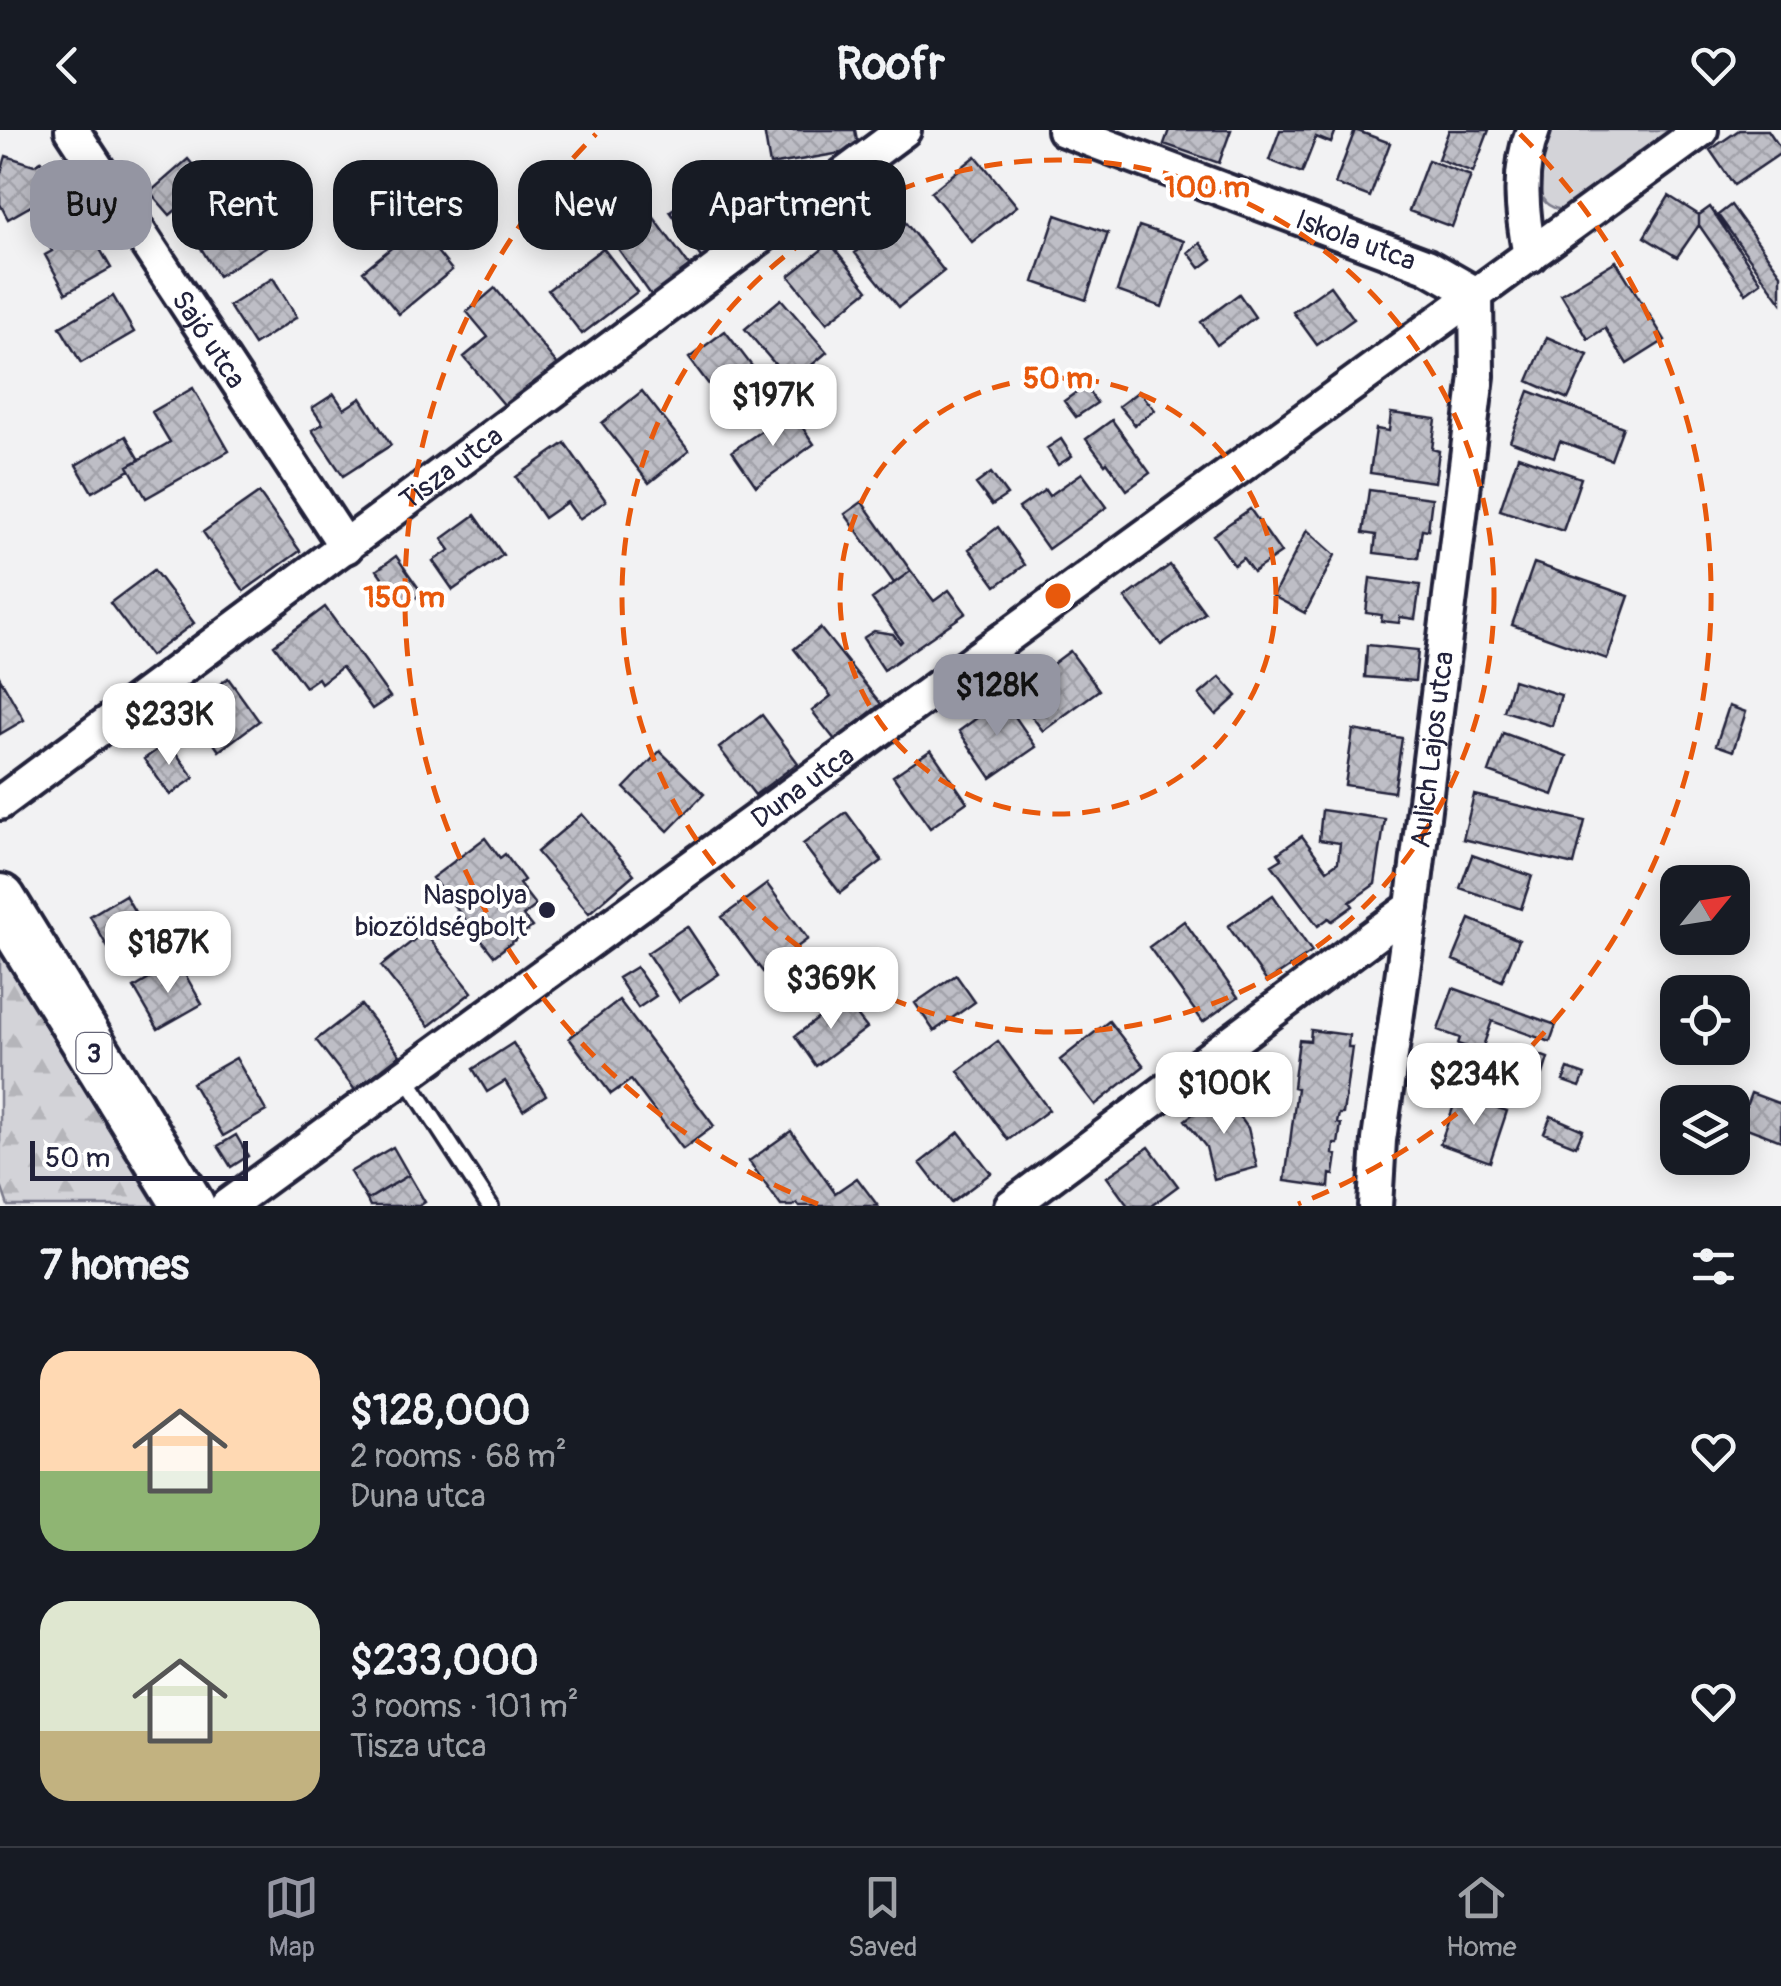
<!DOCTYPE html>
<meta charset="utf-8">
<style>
body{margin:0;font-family:Pangolin,sans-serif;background:#242831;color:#f1f3f6;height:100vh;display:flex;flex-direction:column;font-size:38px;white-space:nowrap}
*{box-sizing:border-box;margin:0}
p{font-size:32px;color:#9ea1a6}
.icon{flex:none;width:55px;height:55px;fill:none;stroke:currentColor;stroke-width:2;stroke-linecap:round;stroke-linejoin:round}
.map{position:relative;height:1076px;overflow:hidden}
.sheet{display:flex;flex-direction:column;background:#171b24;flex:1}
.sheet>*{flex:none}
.hud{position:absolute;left:30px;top:30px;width:1000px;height:90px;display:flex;gap:20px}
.needle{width:65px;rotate:60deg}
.tools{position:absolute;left:1660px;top:735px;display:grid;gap:20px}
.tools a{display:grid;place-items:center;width:90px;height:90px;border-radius:20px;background:#171b24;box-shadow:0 5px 25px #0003;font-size:50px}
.scale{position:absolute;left:30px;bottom:25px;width:218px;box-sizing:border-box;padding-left:10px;border:5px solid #22223b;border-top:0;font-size:28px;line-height:35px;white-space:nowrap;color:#22223b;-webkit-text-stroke:8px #fff;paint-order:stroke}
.price{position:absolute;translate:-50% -85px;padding:0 22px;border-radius:20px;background:#fff;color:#222;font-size:32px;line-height:65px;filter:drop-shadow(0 2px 5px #0008)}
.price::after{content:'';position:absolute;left:50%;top:60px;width:30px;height:22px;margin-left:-15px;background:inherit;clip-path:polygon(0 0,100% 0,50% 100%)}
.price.active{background:#9495a2;color:#111}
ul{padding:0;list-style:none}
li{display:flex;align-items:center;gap:30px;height:250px;padding:0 40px}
li span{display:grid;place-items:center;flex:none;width:280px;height:200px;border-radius:30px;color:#555}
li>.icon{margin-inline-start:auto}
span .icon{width:120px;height:120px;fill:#fffc;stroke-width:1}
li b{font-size:42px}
h2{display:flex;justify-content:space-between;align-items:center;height:120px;padding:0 40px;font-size:42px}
.chip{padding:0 35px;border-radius:30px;background:#171b24;box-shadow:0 5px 25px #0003;font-size:35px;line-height:90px}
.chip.active{background:#9495a2;color:#111}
header{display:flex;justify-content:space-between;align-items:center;height:130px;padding:0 40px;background:#171b24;font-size:45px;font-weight:700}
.tab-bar{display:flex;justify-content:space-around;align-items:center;height:140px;border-top:2px solid #363941;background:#171b24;font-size:28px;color:#9ea1a6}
.tab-bar a{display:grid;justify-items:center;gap:5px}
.tab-bar .active{color:#9495a2}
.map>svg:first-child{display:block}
.forest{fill:url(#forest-firs);stroke:#7a7a8a;stroke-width:2.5}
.park{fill:#d3d3d8;stroke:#7a7a8a;stroke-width:2.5}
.building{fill:url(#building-cross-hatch);stroke:#22223b;stroke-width:2.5}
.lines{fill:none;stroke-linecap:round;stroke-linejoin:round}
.service-casing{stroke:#22223b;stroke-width:22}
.minor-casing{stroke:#22223b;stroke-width:40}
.primary-casing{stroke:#22223b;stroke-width:58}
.service{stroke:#fff;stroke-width:15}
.minor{stroke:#fff;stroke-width:32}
.primary{stroke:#fff;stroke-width:50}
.ring{fill:none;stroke:#e8590c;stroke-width:5;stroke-dasharray:18 12}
.poi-dot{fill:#22223b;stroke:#fff;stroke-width:4}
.labels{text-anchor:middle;stroke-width:8;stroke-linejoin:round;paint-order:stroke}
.shield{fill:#fff;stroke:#646476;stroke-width:2.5}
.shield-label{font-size:25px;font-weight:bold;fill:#22223b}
.street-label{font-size:28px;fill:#22223b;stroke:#fff}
.poi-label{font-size:28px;fill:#22223b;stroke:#fff;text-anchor:end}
.centre{fill:#e8590c;stroke:#fff;stroke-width:5}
.ring-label{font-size:30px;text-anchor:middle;font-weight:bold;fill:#e8590c;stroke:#fff;stroke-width:8;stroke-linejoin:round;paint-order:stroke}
</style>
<header><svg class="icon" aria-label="back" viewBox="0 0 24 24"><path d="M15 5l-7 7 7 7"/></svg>Roofr<svg class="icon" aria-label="heart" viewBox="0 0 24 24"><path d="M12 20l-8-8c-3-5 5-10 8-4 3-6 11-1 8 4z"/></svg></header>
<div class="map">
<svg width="1781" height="1076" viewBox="0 0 1781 1076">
<defs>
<pattern id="forest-firs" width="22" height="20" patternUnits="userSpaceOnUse" patternTransform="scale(2.5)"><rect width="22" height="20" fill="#d3d3d8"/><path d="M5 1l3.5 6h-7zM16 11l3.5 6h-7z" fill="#b5b5ba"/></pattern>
<pattern id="building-cross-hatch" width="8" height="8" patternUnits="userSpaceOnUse" patternTransform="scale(2.5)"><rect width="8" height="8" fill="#bebec6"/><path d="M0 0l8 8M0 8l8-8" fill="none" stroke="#a3a3ab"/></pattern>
</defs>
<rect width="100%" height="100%" fill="#f2f2f3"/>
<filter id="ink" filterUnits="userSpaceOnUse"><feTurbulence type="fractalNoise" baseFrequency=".01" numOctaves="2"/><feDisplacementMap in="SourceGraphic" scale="20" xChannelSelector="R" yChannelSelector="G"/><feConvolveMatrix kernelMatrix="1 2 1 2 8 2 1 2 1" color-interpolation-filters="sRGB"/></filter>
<g filter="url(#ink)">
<path class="forest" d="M0 822 156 1076H8L0 1053Z"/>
<path class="park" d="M1552 0H1677L1565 80C1521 77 1544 25 1552 0Z"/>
<path class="building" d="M764 0H855L859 20 770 35Z
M1169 0H1231L1219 33 1164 14Z
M1280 0H1336L1331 13 1316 7 1302 43 1269 30Z
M1355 0 1390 13 1370 67 1335 54Z
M1449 0H1489L1473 42 1438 29Z
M1739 0H1768L1781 19V23L1734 55 1710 20Z
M6 26 34 35 41 31 57 61 8 89 0 74V46Z
M976 26 1017 76 972 112 931 62Z
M188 29 208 53 170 85 150 62Z
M1428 30 1471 46 1452 97 1409 81Z
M715 50 747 99 702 129 670 81Z
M1669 66 1699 85V95L1677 127 1644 107Z
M1731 75 1781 144V172L1718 85Z
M1710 77 1761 152 1746 163 1699 95V85Z
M248 78 270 114 218 146 196 110Z
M652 85 693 141 654 169 614 113Z
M1056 85 1108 103 1086 170 1034 152Z
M900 86 944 141 899 177 855 123Z
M74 95 79 105 89 100 111 138 66 163 45 125 52 121 46 111Z
M1139 96 1184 111 1162 177 1117 161Z
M417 97 452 140 399 184 363 141Z
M830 113 868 160 827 193 789 146Z
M1200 113 1212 129 1200 138 1188 122Z
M603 118 637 162 582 204 548 160Z
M1616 131 1665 210 1627 234 1605 198 1588 209 1561 164Z
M273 148 297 187 254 215 229 176Z
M1330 156 1354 189 1317 215 1293 182Z
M495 158 558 235 506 277 464 227 488 207 467 182Z
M1239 164 1255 187 1217 215 1201 192Z
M113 166 134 202 81 233 60 197Z
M781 169 827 222 791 253 745 199Z
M725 201 771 261 734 288 689 228Z
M1547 207 1588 225 1568 269 1528 251Z
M1085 256 1097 273 1076 287 1064 271Z
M193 258 229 321 146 368 128 336 170 312 152 282Z
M642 261 689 321 649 353 602 293Z
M1139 261 1155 280 1135 295 1119 276Z
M1529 261 1623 297 1611 330 1560 311 1554 327 1510 311Z
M334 264 344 279 361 268 391 315 343 346 312 300 323 294 312 278Z
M1391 283 1436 289 1432 319 1439 321 1435 352 1370 343 1376 299 1389 301Z
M793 284 814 314 756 356 732 321 764 299 766 302Z
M1112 290 1150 343 1127 360 1107 332 1105 334 1086 309Z
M126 306 140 330 128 336 130 340 92 362 76 335Z
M1061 309 1072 326 1058 335 1047 318Z
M565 313 606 371 579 389 567 372 544 388 516 347Z
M1518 326 1581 348 1563 401 1500 380Z
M991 343 1007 365 992 375 976 354Z
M1082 343 1107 377 1048 419 1019 378 1045 360 1049 366Z
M1369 360 1432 368 1428 400 1422 399 1418 428 1374 423 1376 405 1363 403Z
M259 363 300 421 244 461 203 402Z
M862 372 911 441 894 453 845 384Z
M1250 379 1281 423 1253 442 1243 428 1234 435 1213 405Z
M475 385 503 425 453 460 433 431 450 420 442 409Z
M998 397 1025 435 996 456 969 419Z
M1307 400 1335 425 1305 483 1273 466Z
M396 426 422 463 403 477 377 440Z
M1534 433 1629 466 1607 529 1512 495Z
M1170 435 1205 483 1161 515 1125 468Z
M154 440 194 493 150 526 110 473Z
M911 441 934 471 949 460 966 483 884 540 863 508 874 501 893 504 900 513 902 511 872 469Z
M1370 448 1420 455 1415 489 1400 487 1399 493 1381 491 1382 485 1366 483Z
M325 477 390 567 372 579 342 537 321 553 318 548 305 557 274 515Z
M820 498 881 574 835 610 812 581 831 566 794 519Z
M1367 515 1418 520 1415 551 1365 547Z
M1070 521 1099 560 1043 601 1014 563Z
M1220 547 1237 566 1216 585 1199 565Z
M0 548 24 590 0 604Z
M228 548 259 591 219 621 188 577Z
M1513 550 1561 565 1552 596 1504 581Z
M1003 569 1036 617 991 648 959 601Z
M1729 576 1746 582 1733 621 1716 615Z
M762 585 798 633 755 665 719 618Z
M1353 600 1402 608 1394 662 1345 655Z
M1503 603 1567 626 1553 665 1489 642Z
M168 612 194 648 170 665 144 629Z
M931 620 967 672 930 698 893 646Z
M660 621 704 664 668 701 624 658Z
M1474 665 1585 691 1574 735 1463 709Z
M1322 680 1385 689 1375 754 1350 772 1353 776 1332 791 1329 788 1318 796 1272 735 1282 729 1278 723 1302 706 1327 740 1338 732 1340 713 1319 710Z
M846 682 882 731 840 763 803 714Z
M582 684 634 744 589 783 537 722Z
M485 708 500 728 505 724 524 750 519 754 536 776 523 786 532 797 494 826 432 748Z
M1472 725 1532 746 1521 779 1460 758Z
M767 754 808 809 763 842 722 787Z
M125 765 152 811 116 832 90 786Z
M1273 765 1312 822 1267 852 1228 796Z
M1470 789 1519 810 1502 851 1453 830Z
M1184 791 1238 867 1203 892 1149 817Z
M687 796 719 844 679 871 647 823Z
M424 802 472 862 429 896 381 836Z
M178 832 202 874 158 899 134 858Z
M636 837 656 866 638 878 618 848Z
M956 845 975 872 934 901 915 873Z
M1453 858 1556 895 1550 912 1492 891 1481 922 1458 914 1460 908 1438 900Z
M844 869 867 898 816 936 795 906Z
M619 870 714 996 683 1019 631 950 611 964 569 908Z
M361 875 400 925 355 960 316 910Z
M1109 891 1144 936 1095 975 1060 930Z
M1311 900 1349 905 1348 917H1352L1343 984H1339L1337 993 1341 994 1338 1014H1334L1333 1024 1337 1025 1334 1045 1330 1044 1329 1057 1285 1051 1297 958 1293 957 1299 910 1310 911Z
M998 911 1049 980 1008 1010 958 941Z
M513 913 546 965 523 980 505 951 487 962 473 939Z
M1526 920 1548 928 1543 944 1520 936Z
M236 928 266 981 223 1006 192 953Z
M1568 939 1585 945 1580 957 1563 951Z
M1222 962 1248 998 1257 1037 1214 1049 1206 1017 1185 990Z
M1751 963 1781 974V1011L1739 995Z
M1458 964 1507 981 1490 1032 1440 1014Z
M1551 986 1583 1000 1576 1016 1544 1003Z
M791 1001 835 1063 857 1048 878 1076H799L797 1073 793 1076H781L749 1031Z
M959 1002 991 1043 951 1073 920 1033Z
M236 1005 248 1026 231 1037 218 1016Z
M393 1017 409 1045 367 1070 350 1042Z
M1149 1017 1178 1056 1151 1076H1128L1107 1047Z
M409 1045 425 1072 419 1076H370L367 1070Z"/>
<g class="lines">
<defs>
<path id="service" d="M406 947 490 1076"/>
<g id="minor">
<path id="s1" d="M72 0 346 417"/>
<path id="s2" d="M1064 0 1427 136 1476 164"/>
<path d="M1530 126C1522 84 1517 41 1533 0"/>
<path id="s3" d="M0 673 904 0"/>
<path id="s4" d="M227 1076 1701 0"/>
<path d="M1011 1076 1412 777"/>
<path id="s5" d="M1375 1076 1379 1010 1412 777 1477 246 1476 164"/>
</g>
<path id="primary" d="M0 770 189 1076"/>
</defs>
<use href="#service" class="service-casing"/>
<use href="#minor" class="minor-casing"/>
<use href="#primary" class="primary-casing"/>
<use href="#service" class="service"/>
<use href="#minor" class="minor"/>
<use href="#primary" class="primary"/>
</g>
</g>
<g class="ring">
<circle cx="1058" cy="466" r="218"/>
<circle cx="1058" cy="466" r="436"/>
<path d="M818 1074A654 654 0 0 1 596 4M1520 4A654 654 0 0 1 1298 1074"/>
</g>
<circle class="poi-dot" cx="547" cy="780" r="10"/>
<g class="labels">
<rect class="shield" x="76.5" y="903" width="35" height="40" rx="8"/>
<g class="shield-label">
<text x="94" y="932">3</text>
</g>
<g class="street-label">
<text dy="10" stroke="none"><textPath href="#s2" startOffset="312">Iskola utca</textPath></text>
<text dy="10" stroke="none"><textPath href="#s1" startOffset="250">Sajó utca</textPath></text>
<text dy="10" stroke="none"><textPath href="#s3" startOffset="562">Tisza utca</textPath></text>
<text dy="10" stroke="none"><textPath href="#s5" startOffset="460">Aulich Lajos utca</textPath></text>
<text dy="10" stroke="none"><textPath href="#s4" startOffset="712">Duna utca</textPath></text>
</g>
<g class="poi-label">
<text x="527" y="774">Naspolya<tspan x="527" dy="32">biozöldségbolt</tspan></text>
</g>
</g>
<circle cx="1058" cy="466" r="15" class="centre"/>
<g class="ring-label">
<text x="1207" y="67">100 m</text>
<text x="1058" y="258">50 m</text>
<text x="404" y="477">150 m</text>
</g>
</svg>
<div class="tools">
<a><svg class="needle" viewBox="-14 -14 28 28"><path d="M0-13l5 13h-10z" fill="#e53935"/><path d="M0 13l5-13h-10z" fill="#9ea1a6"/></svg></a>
<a><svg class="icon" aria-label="locate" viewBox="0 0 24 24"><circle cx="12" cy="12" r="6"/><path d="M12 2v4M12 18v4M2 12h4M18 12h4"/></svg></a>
<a><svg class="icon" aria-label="layers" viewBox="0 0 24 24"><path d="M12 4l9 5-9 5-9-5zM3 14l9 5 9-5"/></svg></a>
</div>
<div class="scale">50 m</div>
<b class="price" style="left:773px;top:319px">$197K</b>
<b class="price active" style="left:997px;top:609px">$128K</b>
<b class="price" style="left:169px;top:638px">$233K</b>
<b class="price" style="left:168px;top:866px">$187K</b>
<b class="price" style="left:831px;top:902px">$369K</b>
<b class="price" style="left:1474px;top:998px">$234K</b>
<b class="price" style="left:1224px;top:1007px">$100K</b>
<div class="hud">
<a class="chip active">Buy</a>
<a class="chip">Rent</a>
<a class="chip">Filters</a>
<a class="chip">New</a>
<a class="chip">Apartment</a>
</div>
</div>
<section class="sheet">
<h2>7 homes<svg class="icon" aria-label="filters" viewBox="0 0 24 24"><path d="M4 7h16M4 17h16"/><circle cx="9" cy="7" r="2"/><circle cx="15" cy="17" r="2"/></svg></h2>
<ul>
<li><span style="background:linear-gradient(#ffd9b3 60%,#8fb573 0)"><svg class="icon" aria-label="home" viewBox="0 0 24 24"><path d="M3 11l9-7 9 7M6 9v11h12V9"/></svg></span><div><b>$128,000</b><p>2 rooms · 68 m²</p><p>Duna utca</p></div><svg class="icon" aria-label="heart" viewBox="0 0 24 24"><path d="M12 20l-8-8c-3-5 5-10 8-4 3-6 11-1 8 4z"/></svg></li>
<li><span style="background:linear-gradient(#dfe7d0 65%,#c2b280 0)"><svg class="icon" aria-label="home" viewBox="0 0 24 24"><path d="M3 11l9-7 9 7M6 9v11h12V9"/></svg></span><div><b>$233,000</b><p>3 rooms · 101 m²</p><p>Tisza utca</p></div><svg class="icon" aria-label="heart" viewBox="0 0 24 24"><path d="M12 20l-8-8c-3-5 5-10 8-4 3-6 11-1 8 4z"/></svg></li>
</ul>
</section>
<nav class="tab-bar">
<a class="active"><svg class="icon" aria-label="map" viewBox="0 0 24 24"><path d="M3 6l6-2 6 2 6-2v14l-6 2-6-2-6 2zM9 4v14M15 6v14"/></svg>Map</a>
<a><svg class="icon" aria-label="saved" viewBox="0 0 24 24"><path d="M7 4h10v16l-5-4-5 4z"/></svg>Saved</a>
<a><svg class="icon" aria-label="home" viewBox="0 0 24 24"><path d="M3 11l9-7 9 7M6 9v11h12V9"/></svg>Home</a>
</nav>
